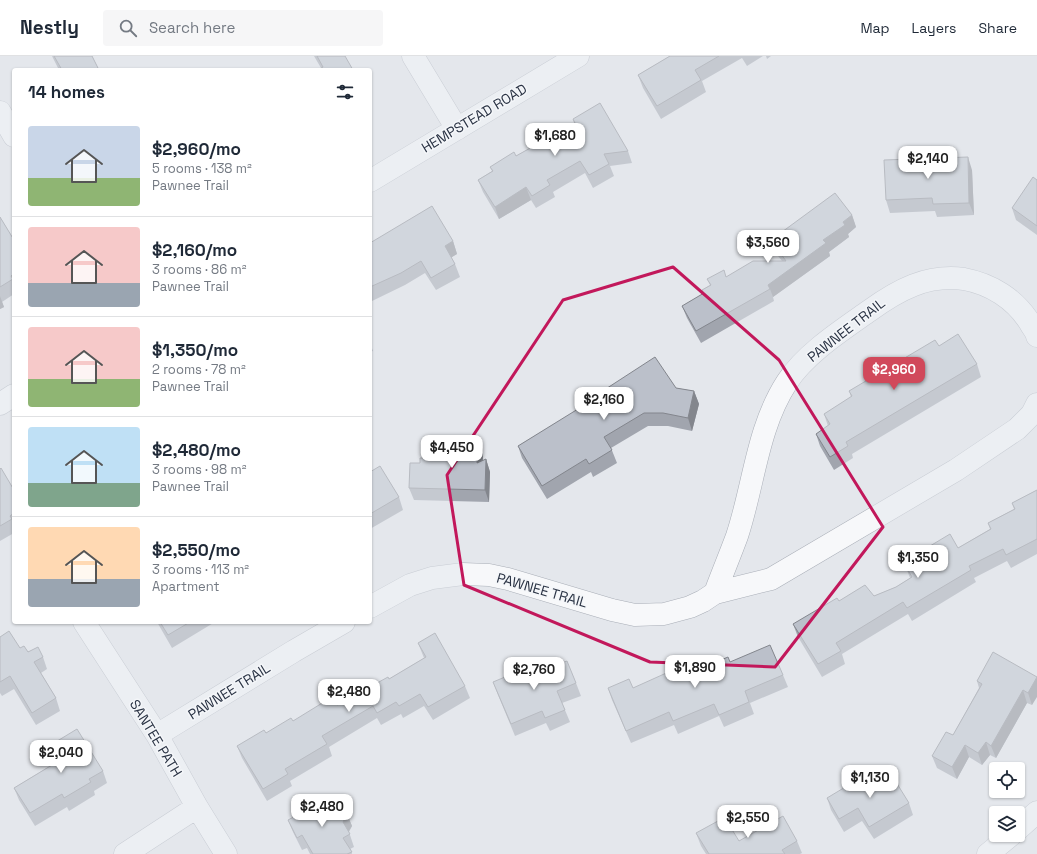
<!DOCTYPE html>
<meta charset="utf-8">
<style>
body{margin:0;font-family:"Space Grotesk",sans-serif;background:#f6f6f7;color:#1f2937;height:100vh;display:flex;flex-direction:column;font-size:15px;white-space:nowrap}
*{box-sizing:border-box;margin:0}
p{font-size:13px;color:#747a83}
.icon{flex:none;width:22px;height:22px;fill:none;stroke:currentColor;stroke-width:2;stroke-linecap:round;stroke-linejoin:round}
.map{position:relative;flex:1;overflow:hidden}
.panel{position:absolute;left:12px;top:12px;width:360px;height:556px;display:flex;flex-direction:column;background:#fff;border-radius:4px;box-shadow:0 1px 3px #0004}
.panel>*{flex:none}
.fabs{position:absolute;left:989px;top:706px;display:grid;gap:8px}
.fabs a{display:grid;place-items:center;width:36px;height:36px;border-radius:4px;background:#fff;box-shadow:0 1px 3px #0004;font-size:20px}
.price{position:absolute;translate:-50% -34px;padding:0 9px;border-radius:8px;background:#fff;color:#222;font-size:13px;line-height:26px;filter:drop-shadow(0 1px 2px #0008)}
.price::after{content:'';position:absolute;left:50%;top:24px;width:12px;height:9px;margin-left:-6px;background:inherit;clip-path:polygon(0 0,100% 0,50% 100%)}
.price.selected{background:#d1495b;color:#fff}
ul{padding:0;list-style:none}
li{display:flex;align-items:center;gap:12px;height:100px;padding:0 16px}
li+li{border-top:1px solid #e0e1e3}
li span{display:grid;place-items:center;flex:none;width:112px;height:80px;border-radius:4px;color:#555}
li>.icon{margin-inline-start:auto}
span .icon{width:48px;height:48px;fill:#fffc;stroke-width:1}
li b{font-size:17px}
h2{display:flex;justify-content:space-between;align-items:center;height:48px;padding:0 16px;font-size:17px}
header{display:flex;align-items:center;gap:24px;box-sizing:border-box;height:56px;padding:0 20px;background:#fff;border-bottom:1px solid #e0e1e3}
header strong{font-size:19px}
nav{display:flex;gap:22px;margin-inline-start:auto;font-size:14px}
.search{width:280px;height:36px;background:#f6f6f7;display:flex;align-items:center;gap:10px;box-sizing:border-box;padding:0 14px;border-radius:4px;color:#747a83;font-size:15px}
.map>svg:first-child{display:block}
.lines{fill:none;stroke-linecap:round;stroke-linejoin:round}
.minor-casing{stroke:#a9aeb7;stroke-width:23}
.minor{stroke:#f7f8fa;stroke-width:22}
.wall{fill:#a1a5ae}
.shaded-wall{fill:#83868d}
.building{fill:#bbc0ca;stroke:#83868d}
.marked{fill:none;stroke:#c2185b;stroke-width:3;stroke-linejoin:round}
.labels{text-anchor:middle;stroke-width:3;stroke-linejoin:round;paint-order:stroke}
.street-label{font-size:14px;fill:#2b3445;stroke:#f4f6f9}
</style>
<header>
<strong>Nestly</strong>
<div class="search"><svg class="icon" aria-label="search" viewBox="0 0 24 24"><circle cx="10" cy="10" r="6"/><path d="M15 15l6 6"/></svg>Search here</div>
<nav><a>Map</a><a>Layers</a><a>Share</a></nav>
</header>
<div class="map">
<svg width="1037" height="798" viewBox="0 0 1037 798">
<rect width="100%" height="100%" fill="#e4e7ec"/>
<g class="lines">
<defs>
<path id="minor" d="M413 0 457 73
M0 56 14 80
M370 125 578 0
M0 348 14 339
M715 537C722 518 730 499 737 480 754 429 757 372 787 326 805 298 842 274 869 255 898 234 927 218 964 223 991 228 1015 243 1030 267 1032 271 1036 275 1037 280
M370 551 410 529 432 522 463 518 489 519 508 523 612 554 635 559 664 558 690 551 703 545 715 537 771 523 956 414 1017 373 1032 358 1037 348
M84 566 157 679 197 751 226 798
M157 679 294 595 344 566
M1018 773 1037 756
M125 798 197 751
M988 798 1011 779"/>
</defs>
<use href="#minor" class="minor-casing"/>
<use href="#minor" class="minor"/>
</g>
<path class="wall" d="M52 0H92L99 14H59Z
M314 0H345L321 12Z
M670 0H763L747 10 742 2 702 25 706 36 661 63 643 32 638 19Z
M766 0H771L767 3Z
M573 63 628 95 632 107 610 110 614 120 593 132 585 117 553 136 555 141 536 152 531 144 499 163 483 136 478 124 492 115 490 111 516 100 574 67Z
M972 114 974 159 937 161 935 155 890 157 886 144Z
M1037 124V179L1016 164 1012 152Z
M852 159 856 171 848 178 849 181 829 196 830 200 773 241 774 245 701 287 687 262 682 250 703 238 702 234 710 229 707 223 726 221 782 205 775 196 771 184Z
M0 161 14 184V238L2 246 4 251 0 253Z
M453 185 457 198 451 201 455 208 460 221 436 234 425 217 405 229 370 246V187Z
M370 287 373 295 370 296Z
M939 290 977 308 981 321 852 398 853 402 834 414 820 390 816 378 828 370 824 358 851 341 849 335Z
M676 332 694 335 699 348 692 375 668 370H648L611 392 617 407 593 421 591 416 547 443 522 402 518 390 599 341 598 338Z
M479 382 483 395V405L486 403 490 416 489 446 414 444 409 432 420 407 452 403Z
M0 413 14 434V477L0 485Z
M370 416 399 441 403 454 370 473Z
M1037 434V498L1011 512 1007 505 974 522 976 526 912 565 908 558 842 598 845 608 822 621 798 581 793 568 839 545 874 540 896 531 910 522 905 509 926 496 925 493 958 492 990 473 988 467 1014 453 1012 447Z
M157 566H215L172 592Z
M0 581 20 592 43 601 47 613 41 617 56 642 60 655 36 669 14 633 2 640 0 637Z
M418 587 465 630 470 642 433 664 424 650 403 662 401 658 381 669 377 662 329 691 332 700 290 725 292 730 267 745 242 702 237 690 266 677 293 665 337 649 389 623 424 602Z
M730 606 783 619 788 631 750 647 754 658 724 671 719 660 678 678 674 669 631 687 612 644 608 632H633L677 623Z
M549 612 576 627 581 640 562 647 570 666 550 675 546 667 515 680 498 639 493 626Z
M1037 621 1032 649 1027 647 996 702 990 699 982 709 969 701 957 723 937 712 932 700 953 679 979 632 977 625Z
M54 687 103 715 107 727 94 735 95 739 69 755 67 751 35 770 19 744 14 732 61 703Z
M880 725 909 747 913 759 874 783 862 765 844 776 831 754 827 742 849 733Z
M347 758 352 770 349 776 354 791 350 793 352 798H310L307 792 302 794 293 776 288 764Z
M721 771 739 785H797L802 797 800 798H706L701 790 696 777Z"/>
<path class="shaded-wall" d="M968 101 972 114 974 159 969 147Z
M526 131 531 144 499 163 495 151Z
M852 159 856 171 848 178 849 181 829 196 830 200 773 241 770 233 768 229 823 184 843 166Z
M453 185 457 198 449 203 445 190Z
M0 240 4 251 0 253Z
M694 335 699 348 692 375 688 362Z
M479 382 483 395 482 419 477 407Z
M486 403 490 416 489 446 485 434Z
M1037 621V641L1032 649 1028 637Z
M1023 634 1027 647 996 702 991 690Z
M986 686 990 699 982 709 978 697Z
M965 689 969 701 957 723 952 711Z
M347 758 352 770 347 778 343 766Z"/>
<path class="building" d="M54 0H92L98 12 94 14H62Z
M317 0H345L353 14H318L323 11Z
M670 0H719L695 14 701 24 657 50 638 19Z
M600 47 628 95 604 98 609 108 589 119 580 105 547 124 550 129 532 140 526 131 495 151 478 124 493 115 490 111 514 96 516 100 575 67 573 63Z
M968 101 969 147 933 148 932 142 886 144 884 104Z
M1033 121 1037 124V170L1012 152Z
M835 137 852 159 843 166 845 169 823 184 826 187 768 229 770 233 696 275 682 250 704 237 702 234 711 229 707 223 724 214 726 221 753 205H786L771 184Z
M432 150 453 185 445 190 455 208 431 222 421 205 401 217 370 231V187Z
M0 161 14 184V217L11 220 13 223 0 231Z
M958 278 977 308 846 386 848 390 830 401 816 378 830 368 824 358 852 340 849 335 935 284 939 290Z
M655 301 676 332 694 335 688 362 663 357H644L604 381 612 394 589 408 586 403 542 430 518 390 599 340 598 338Z
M453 382H479L477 407 486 403 485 434 409 432 410 407H420V402L452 403Z
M380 410 399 441 370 458V416Z
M1 412 14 434V457L10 460 12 463 0 470V413Z
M1037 434V483L1006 499 1003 493 969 510 971 514 907 552 903 546 836 587 841 595 818 608 793 568 837 542 839 545 865 529 874 540 896 531 912 521 905 509 926 495 925 493 950 478 958 492 991 473 988 467 1015 453 1012 447Z
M160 566H190L168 579Z
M9 575 20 592 24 590 28 596 38 591 43 601 34 606 56 642 32 657 10 620 0 626V581Z
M435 577 465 630 428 651 420 638 399 650 396 646 377 657 373 650 322 680 327 688 285 713 288 718 263 733 237 690 264 674 266 677 291 662 293 665 332 641 337 649 388 621 389 623 426 601 418 587Z
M770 589 783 619 745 635 749 646 719 659 714 648 673 665 669 656 626 675 608 632 629 623 633 632 673 614 677 623 728 601 730 606Z
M993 596 1037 621 1028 637 1023 634 991 690 986 686 978 697 965 689 952 711 932 700 946 676 953 679 982 628 977 625Z
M546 604 549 612 567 605 576 627 557 635 565 654 545 662 542 655 511 668 493 626Z
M77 673 103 715 89 723 91 726 64 742 62 738 30 757 14 732 62 703 54 687Z
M875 717 880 725 891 718 909 747 869 771 858 752 839 763 827 742 847 730 849 733Z
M312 740 347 758 343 766 350 778 343 782 352 796 347 798H313L302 779 297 782 288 764 305 755Z
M783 760 797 785 782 794 785 798H709L696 777 718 765 721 771 728 767 739 785Z"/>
<path d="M0 0H1037V798H0ZM673 211 779 304 883 471 775 611 650 606 464 529 447 419 563 244Z" fill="#e4e7ec" fill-opacity=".55" fill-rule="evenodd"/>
<path class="marked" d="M673 211 779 304 883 471 775 611 650 606 464 529 447 419 563 244Z"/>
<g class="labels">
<g class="street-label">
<text transform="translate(474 62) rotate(-31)" y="5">HEMPSTEAD ROAD</text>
<text transform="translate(846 274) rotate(-38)" y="5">PAWNEE TRAIL</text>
<text transform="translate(542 534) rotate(16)" y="5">PAWNEE TRAIL</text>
<text transform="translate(229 635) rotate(-32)" y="5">PAWNEE TRAIL</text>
<text transform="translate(156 682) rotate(59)" y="5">SANTEE PATH</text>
</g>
</g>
</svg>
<div class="fabs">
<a><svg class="icon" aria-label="locate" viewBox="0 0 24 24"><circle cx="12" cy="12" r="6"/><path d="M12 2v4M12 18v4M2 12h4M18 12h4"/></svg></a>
<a><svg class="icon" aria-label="layers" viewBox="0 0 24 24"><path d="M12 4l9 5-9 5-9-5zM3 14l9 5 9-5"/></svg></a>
</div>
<b class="price" style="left:555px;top:101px">$1,680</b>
<b class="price" style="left:928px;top:124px">$2,140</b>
<b class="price" style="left:768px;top:208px">$3,560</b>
<b class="price selected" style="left:894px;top:335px">$2,960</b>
<b class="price" style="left:604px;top:365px">$2,160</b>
<b class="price" style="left:452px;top:413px">$4,450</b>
<b class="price" style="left:918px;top:523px">$1,350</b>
<b class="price" style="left:695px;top:633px">$1,890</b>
<b class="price" style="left:534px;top:635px">$2,760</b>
<b class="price" style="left:349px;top:657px">$2,480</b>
<b class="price" style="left:61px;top:718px">$2,040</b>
<b class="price" style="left:870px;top:743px">$1,130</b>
<b class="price" style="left:322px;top:772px">$2,480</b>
<b class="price" style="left:748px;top:783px">$2,550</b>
<section class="panel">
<h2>14 homes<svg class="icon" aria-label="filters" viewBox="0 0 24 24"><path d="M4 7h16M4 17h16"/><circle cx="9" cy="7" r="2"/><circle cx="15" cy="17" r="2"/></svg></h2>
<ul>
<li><span style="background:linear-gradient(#c9d6e8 65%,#8fb573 0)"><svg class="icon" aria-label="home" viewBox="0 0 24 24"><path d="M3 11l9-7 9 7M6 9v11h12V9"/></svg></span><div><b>$2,960/mo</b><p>5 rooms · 138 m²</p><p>Pawnee Trail</p></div></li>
<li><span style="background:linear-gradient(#f6c9c9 70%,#9aa5b1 0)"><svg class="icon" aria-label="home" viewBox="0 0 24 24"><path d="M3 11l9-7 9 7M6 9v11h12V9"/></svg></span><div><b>$2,160/mo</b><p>3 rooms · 86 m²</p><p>Pawnee Trail</p></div></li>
<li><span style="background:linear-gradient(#f6c9c9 65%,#8fb573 0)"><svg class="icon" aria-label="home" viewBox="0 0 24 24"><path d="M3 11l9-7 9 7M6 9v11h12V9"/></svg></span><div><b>$1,350/mo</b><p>2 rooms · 78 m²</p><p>Pawnee Trail</p></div></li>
<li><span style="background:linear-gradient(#bfe0f5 70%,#7fa58c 0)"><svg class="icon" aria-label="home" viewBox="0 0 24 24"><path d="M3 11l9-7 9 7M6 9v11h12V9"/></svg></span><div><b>$2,480/mo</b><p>3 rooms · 98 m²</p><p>Pawnee Trail</p></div></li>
<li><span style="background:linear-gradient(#ffd9b3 65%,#9aa5b1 0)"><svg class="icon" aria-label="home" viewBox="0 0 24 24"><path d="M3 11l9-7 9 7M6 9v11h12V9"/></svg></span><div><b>$2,550/mo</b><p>3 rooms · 113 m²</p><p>Apartment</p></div></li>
</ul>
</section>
</div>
